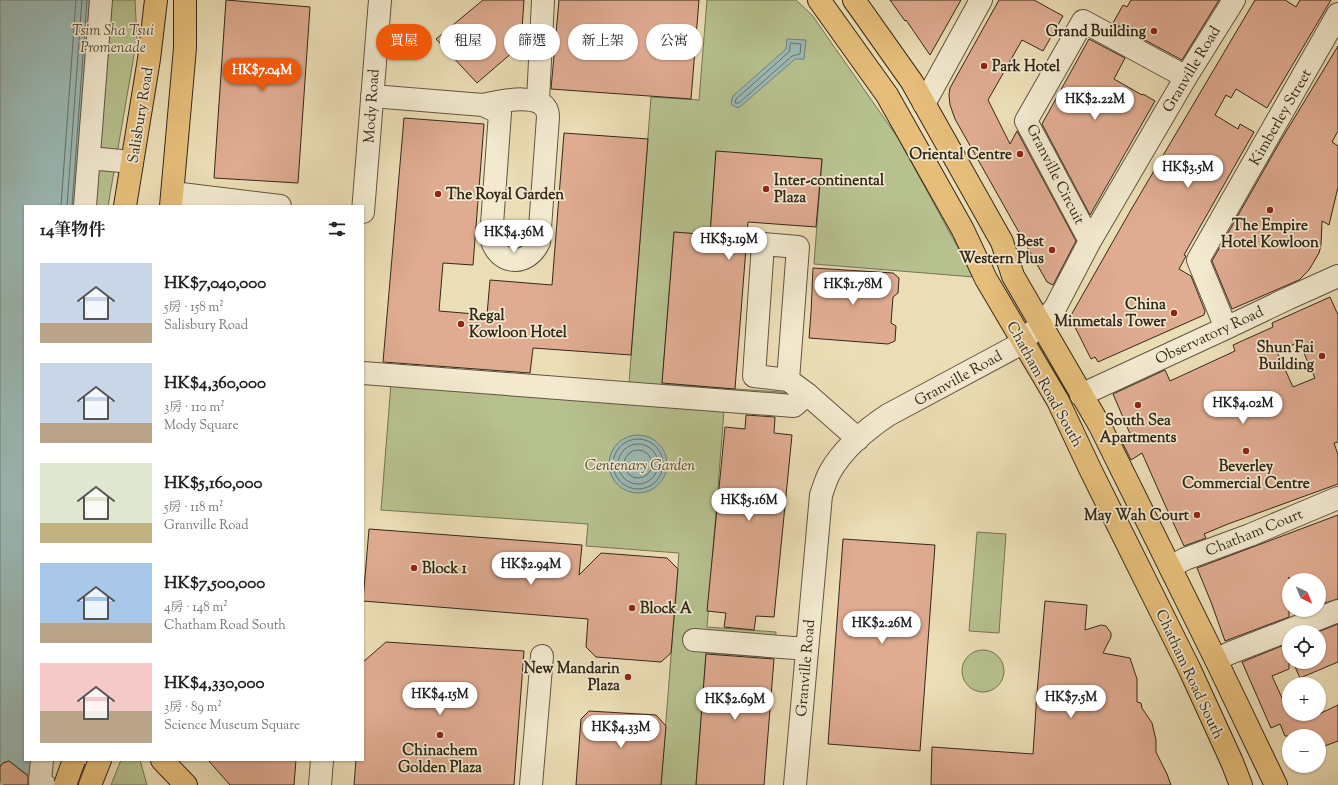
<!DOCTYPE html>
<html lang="zh-TW">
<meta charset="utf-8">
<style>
body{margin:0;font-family:"Sorts Mill Goudy","Noto Serif TC",serif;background:#f6f6f6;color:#222;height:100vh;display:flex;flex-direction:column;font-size:15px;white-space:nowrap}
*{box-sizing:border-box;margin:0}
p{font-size:13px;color:#767676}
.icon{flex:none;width:22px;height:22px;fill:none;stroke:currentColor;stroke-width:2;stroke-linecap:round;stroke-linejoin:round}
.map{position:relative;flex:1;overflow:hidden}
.details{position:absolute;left:24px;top:205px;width:340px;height:556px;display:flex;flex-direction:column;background:#fff;border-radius:0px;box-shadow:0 1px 3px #0004}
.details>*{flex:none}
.hud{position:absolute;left:376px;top:24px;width:380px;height:36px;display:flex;gap:8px}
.needle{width:26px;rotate:136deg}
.buttons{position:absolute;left:1282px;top:573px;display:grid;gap:8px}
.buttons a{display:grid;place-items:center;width:44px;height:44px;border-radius:50%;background:#fff;box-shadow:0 1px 3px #0004;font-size:20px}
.price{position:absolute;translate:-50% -34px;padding:0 9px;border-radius:14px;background:#fff;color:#222;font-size:13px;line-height:26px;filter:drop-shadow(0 1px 2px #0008)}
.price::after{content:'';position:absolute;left:50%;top:24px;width:12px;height:9px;margin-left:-6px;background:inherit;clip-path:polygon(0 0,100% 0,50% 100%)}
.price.selected{background:#ea580c;color:#fff}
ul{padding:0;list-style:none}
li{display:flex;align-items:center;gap:12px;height:100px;padding:0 16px}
li span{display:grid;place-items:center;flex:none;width:112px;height:80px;border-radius:0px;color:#555}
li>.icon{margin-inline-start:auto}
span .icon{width:48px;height:48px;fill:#fffc;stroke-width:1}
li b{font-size:17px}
h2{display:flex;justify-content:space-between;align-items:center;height:48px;padding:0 16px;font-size:17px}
.pill{padding:0 14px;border-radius:18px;background:#fff;box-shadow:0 1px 3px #0004;font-size:14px;line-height:36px}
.pill.selected{background:#ea580c;color:#fff}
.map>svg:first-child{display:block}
.green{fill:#b6c18e;stroke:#757454}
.water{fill:#9bbab6;stroke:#728078}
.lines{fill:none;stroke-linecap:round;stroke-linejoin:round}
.shore{stroke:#687168;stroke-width:1}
.building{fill:#dfab91;stroke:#34281a;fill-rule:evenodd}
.highway-tunnel{stroke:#c6b996;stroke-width:22;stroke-dasharray:22 11;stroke-linecap:butt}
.minor-casing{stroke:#625541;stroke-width:24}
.major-casing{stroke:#34281a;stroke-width:24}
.minor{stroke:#f2e9cf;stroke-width:22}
.major{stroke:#e6be7a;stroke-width:22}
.major-bridge-casing{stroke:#34281a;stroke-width:24;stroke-linecap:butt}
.major-bridge{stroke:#e6be7a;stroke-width:22}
.poi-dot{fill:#8f2418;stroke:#f2e9cf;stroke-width:1.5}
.labels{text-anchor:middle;stroke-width:3.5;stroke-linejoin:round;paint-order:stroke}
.park-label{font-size:15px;font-style:italic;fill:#544e37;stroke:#f2e9cf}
.poi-label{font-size:15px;font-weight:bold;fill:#34281a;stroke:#f2e9cf;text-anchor:end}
.street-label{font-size:15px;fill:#34281a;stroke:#f2e9cf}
</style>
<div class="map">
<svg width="1338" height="785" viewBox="0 0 1338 785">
<rect width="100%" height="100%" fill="#ebddb5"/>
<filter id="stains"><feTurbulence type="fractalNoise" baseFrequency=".005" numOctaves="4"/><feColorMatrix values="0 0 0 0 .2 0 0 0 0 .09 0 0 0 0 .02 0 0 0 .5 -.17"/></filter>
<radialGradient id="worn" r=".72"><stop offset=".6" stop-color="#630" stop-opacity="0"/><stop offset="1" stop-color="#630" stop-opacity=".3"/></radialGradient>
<path class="green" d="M91 0H135L137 38 108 206H76Z
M707 0H796L812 15 898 138 974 277 814 264 822 159 716 152 710 235 674 232 662 384 795 393 724 411 707 627 776 632 774 658 706 653 696 785H661L679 553 586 546 588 524 381 510 391 383H629L651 97 699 100Z
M977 532 1006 534 999 633 969 631Z
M962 671a21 21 0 1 1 42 0a21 21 0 1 1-42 0Z
M121 760H140L147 785H111Z"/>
<path class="water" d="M0 0H91L76 206H25V760H35V767L28 775 9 761 3 763 0 767Z
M787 39 806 40 804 59H795L741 106 738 108 732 105 731 103 733 96 786 49Z
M609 464a29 29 0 1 1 58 0a29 29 0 1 1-58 0Z"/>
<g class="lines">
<path class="shore" d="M791 43 801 44 800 54 792 56 739 103H735L736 99 789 52Z
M61 206 76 0
M67 206 82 0
M72 206 87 0
M613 464a25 25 0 1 1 50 0a25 25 0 1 1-50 0Z
M618 464a20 20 0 1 1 40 0a20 20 0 1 1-40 0Z
M624 464a14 14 0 1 1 28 0a14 14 0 1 1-28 0Z"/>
</g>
<path class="building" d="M226 0 310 7 298 183 214 178Z
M483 0H524L521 45 477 83 436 39Z
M559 0H699L691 99 551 89Z
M890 0H961L930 55 906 20 905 21Z
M999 0H1034L1063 16 1043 51 1022 40 988 100 1010 144 1017 131 1076 241 1053 285 1047 282 955 119 950 105 949 95 950 88Z
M1131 0H1219L1182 60 1113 23 1123 5 1127 7Z
M1255 0H1285L1296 7 1300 0H1331L1267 108 1236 89 1231 98 1226 95 1215 115 1238 129 1240 124 1254 132 1184 255 1186 256 1179 269 1191 276 1205 311 1204 315 1098 362 1095 357 1091 359 1070 317 1132 208Z
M1089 39 1125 58 1114 79 1142 95 1143 94 1155 101 1090 215 1042 124Z
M1338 46V131L1332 142 1338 146V187L1329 225 1322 221 1321 245 1319 253 1309 270 1299 280 1232 309 1212 261 1281 140Z
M404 118 484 124 473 265 443 263 439 311 487 315 490 280 552 285 564 133 648 139 631 355 533 348 530 373 383 362Z
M716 151 822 159 816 227 748 222 735 389 662 383 674 232 710 235Z
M813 268 893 273 899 278 898 293 893 297 891 323 896 326 895 341 888 344 809 338 811 313Z
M1330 297 1338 315V442L1334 443 1338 455V484L1228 524 1204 534 1206 538 1184 546 1165 505 1142 453 1131 460 1122 442 1131 436 1113 394 1165 370 1170 381 1235 351 1233 345 1273 327 1272 323ZM1299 342 1315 378 1293 387 1277 352Z
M746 415 775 417 774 433 792 435 774 617 756 616 754 630 724 627 726 613 707 611 725 427 745 429Z
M1338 515V599L1319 605V580H1290L1289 577V617L1225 641 1211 602 1197 568Z
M369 529 582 545 579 575 601 553 667 558 678 569 671 653 661 662 596 657 586 647 588 619 363 601Z
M843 539 935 545 920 751 828 744Z
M1045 601 1087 605 1085 630 1101 625 1106 626 1111 633V637L1103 653 1130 658 1137 679V702L1141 703 1142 708 1152 723 1156 740V752L1167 774 1171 785H931L932 747 1033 754 1037 693Z
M1338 624V662L1300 678 1293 662H1319L1318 632Z
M386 642 524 651 514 785H354L356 760H363V662Z
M1289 643V669L1272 676 1283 700 1289 697V714H1319L1338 705V741L1322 747 1319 740V736H1285L1280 724 1271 728 1242 662Z
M706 654 774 659 764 785H696Z
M589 711 656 715 666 726 661 785H576L581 719Z
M208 760H296L294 785H230Z
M9 761 28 776V785H0V767L3 763Z"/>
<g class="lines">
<path class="highway-tunnel" d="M0 783 3 785"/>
<defs>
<path id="minor" d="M372 96 483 105C500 101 548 90 548 117L539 242C527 268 498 265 491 238L500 113 483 105
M538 101 543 0
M924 104 981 0
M89 158 132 162
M173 193 280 206
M85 206 101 0
M363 212 380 0
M1090 241 1026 121 1083 21 1186 77
M1226 328 1198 260 1338 14
M363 373 794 406 807 394
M788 380 798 247 763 244 754 376 788 380 807 394 858 439
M1081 395 1226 328 1289 298 1338 276
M1170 567 1185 559 1250 535 1338 498
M694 640 807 649
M1216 660 1230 653 1338 611
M42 760 40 781 45 785
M320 785 322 760
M531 785 542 656
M795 785 821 495C824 487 826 479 830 472 843 449 867 429 888 415L1013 348 1041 325 1055 308 1090 241 1186 77 1234 0"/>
<path id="major" d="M819 0 887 95 963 230 986 279 1058 401 1091 471 1190 670 1232 762 1241 785
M854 0 912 82 1002 242 1013 276 1100 426 1216 660 1276 785
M125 206 149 59 156 0
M171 206 185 48V0
M162 760 186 785
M90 785 100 760"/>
</defs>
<use href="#minor" class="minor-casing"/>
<use href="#major" class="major-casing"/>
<use href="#minor" class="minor"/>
<use href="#major" class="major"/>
<defs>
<path id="major-bridge" d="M65 785 74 760"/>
</defs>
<use href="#major-bridge" class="major-bridge-casing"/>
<use href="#major-bridge" class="major-bridge"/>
</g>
<g class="poi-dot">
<circle cx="1154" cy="31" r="4"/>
<circle cx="984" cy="66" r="4"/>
<circle cx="1020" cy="154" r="4"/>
<circle cx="766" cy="189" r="4"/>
<circle cx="438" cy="194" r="4"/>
<circle cx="1270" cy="210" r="4"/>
<circle cx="1052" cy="250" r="4"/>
<circle cx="1174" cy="313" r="4"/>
<circle cx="461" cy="324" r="4"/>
<circle cx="1322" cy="356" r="4"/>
<circle cx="1138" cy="405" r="4"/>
<circle cx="1246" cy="451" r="4"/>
<circle cx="1197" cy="515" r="4"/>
<circle cx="414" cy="568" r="4"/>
<circle cx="632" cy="608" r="4"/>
<circle cx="628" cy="677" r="4"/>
<circle cx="440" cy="735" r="4"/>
</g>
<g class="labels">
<g class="park-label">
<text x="113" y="35">Tsim Sha Tsui<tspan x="113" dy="17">Promenade</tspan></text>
<text x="640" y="470">Centenary Garden</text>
</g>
<g class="poi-label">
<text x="1146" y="36">Grand Building</text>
<text x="992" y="71" text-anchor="start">Park Hotel</text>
<text x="1012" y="159">Oriental Centre</text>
<text x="774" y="185" text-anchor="start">Inter-continental<tspan x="774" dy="17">Plaza</tspan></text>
<text x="446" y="199" text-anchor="start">The Royal Garden</text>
<text x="1270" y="230" text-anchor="middle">The Empire<tspan x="1270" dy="17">Hotel Kowloon</tspan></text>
<text x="1044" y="246">Best<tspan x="1044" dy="17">Western Plus</tspan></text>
<text x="1166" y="309">China<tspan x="1166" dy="17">Minmetals Tower</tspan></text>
<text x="469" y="320" text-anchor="start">Regal<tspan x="469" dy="17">Kowloon Hotel</tspan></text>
<text x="1314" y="352">Shun Fai<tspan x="1314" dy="17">Building</tspan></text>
<text x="1138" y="425" text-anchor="middle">South Sea<tspan x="1138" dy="17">Apartments</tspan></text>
<text x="1246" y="471" text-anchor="middle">Beverley<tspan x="1246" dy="17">Commercial Centre</tspan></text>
<text x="1189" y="520">May Wah Court</text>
<text x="422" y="573" text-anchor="start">Block 1</text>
<text x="640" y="613" text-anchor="start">Block A</text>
<text x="620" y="673">New Mandarin<tspan x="620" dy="17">Plaza</tspan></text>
<text x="440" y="755" text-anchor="middle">Chinachem<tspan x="440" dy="17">Golden Plaza</tspan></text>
</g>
<g class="street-label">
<text transform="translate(1191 69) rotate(-59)" y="5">Granville Road</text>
<text transform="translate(371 106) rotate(-86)" y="5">Mody Road</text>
<text transform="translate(140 115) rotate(-81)" y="5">Salisbury Road</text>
<text transform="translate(1280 117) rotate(-60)" y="5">Kimberley Street</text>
<text transform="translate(1056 174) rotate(63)" y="5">Granville Circuit</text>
<text transform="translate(1209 335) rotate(-25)" y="5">Observatory Road</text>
<text transform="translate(958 378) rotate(-29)" y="5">Granville Road</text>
<text transform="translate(1045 384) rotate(61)" y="5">Chatham Road South</text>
<text transform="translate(1254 532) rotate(-22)" y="5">Chatham Court</text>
<text transform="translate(805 668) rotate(-85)" y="5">Granville Road</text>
<text transform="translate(1190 674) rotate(65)" y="5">Chatham Road South</text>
</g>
</g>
<rect width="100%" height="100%" filter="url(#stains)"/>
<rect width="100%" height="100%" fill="url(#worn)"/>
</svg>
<div class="buttons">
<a><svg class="needle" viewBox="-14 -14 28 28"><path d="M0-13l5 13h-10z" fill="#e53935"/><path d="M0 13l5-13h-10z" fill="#767676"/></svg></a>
<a><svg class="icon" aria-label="locate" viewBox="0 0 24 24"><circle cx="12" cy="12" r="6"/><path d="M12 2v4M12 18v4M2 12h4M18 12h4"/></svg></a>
<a>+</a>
<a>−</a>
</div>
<b class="price selected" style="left:262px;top:92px">HK$7.04M</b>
<b class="price" style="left:1095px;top:121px">HK$2.22M</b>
<b class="price" style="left:1188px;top:189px">HK$3.5M</b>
<b class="price" style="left:514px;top:254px">HK$4.36M</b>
<b class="price" style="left:729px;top:261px">HK$3.19M</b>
<b class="price" style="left:853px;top:306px">HK$1.78M</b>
<b class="price" style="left:1243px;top:425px">HK$4.02M</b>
<b class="price" style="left:749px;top:522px">HK$5.16M</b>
<b class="price" style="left:531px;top:586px">HK$2.94M</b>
<b class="price" style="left:882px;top:645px">HK$2.26M</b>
<b class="price" style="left:440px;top:716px">HK$4.15M</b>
<b class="price" style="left:1071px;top:719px">HK$7.5M</b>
<b class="price" style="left:735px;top:721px">HK$2.69M</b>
<b class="price" style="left:621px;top:749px">HK$4.33M</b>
<div class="hud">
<a class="pill selected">買屋</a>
<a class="pill">租屋</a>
<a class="pill">篩選</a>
<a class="pill">新上架</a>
<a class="pill">公寓</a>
</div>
<section class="details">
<h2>14筆物件<svg class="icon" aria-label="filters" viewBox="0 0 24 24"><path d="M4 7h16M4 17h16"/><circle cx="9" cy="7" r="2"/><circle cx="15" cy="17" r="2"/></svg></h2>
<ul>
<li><span style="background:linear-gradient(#c9d6e8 75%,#b9a48a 0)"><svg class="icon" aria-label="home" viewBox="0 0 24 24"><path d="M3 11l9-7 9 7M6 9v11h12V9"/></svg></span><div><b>HK$7,040,000</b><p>5房 · 158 m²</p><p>Salisbury Road</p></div></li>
<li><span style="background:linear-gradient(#c9d6e8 75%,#b9a48a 0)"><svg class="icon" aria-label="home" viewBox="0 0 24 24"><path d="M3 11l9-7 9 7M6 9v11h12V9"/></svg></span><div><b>HK$4,360,000</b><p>3房 · 110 m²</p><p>Mody Square</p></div></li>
<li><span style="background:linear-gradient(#dfe7d0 75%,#c2b280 0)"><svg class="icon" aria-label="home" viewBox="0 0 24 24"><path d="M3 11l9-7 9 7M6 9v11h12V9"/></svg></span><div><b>HK$5,160,000</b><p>5房 · 118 m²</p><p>Granville Road</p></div></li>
<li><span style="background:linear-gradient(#a9c7e8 75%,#b9a48a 0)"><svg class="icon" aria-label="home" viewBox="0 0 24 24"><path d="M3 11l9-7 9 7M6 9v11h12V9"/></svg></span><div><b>HK$7,500,000</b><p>4房 · 148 m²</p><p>Chatham Road South</p></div></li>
<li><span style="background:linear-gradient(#f6c9c9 60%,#b9a48a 0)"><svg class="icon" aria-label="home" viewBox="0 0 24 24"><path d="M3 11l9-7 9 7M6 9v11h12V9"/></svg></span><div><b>HK$4,330,000</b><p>3房 · 89 m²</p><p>Science Museum Square</p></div></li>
</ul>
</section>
</div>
